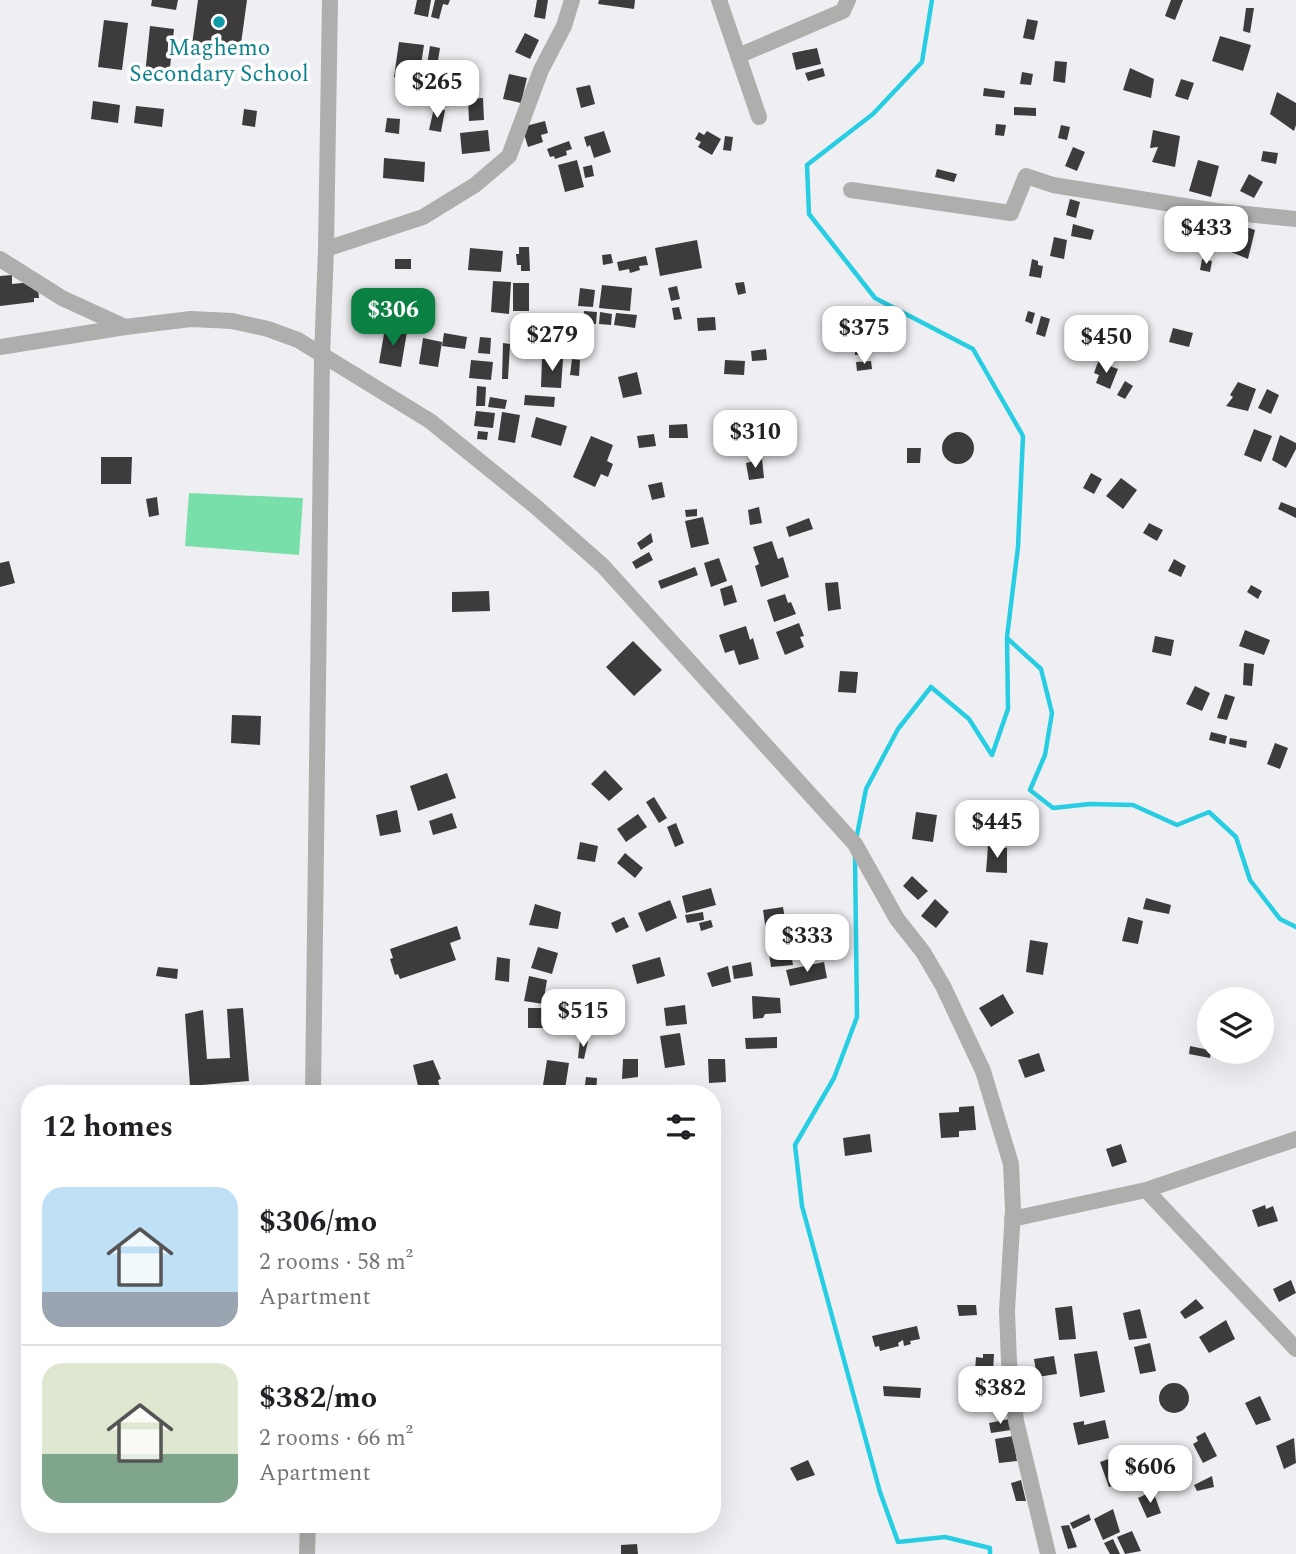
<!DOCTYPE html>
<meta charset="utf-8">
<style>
body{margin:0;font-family:Spectral,serif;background:#f2f2f2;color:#202124;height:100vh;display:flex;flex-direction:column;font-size:26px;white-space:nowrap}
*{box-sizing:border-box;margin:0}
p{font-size:23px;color:#757577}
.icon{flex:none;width:38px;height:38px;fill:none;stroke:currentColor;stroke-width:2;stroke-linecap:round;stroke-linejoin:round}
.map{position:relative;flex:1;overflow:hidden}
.side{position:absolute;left:21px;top:1085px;width:700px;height:448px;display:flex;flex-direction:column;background:#fff;border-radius:28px;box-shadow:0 7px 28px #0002}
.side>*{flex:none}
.tools{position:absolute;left:1197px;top:987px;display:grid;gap:14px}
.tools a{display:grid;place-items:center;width:77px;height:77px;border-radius:50%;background:#fff;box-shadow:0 7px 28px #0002;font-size:35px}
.price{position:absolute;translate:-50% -60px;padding:0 16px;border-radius:14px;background:#fff;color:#222;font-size:23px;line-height:46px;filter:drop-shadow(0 2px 4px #0008)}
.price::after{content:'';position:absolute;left:50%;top:42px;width:21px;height:16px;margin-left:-10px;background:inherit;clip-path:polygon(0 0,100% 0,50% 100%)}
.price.active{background:#0b8043;color:#fff}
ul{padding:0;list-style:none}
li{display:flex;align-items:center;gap:21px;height:175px;padding:0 21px}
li+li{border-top:2px solid #e0e0e0}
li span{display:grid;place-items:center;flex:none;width:196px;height:140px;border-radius:21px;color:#555}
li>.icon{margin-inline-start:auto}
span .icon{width:84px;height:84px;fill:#fffc;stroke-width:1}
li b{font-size:30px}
h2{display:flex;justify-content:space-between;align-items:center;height:84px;padding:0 21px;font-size:30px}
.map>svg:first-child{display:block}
.green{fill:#78dfaa}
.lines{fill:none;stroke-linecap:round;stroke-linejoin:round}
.stream{stroke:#27cde2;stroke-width:4.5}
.building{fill:#3e3b3d}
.street{stroke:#afaeac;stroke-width:16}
.culture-dot{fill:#0f9aa8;stroke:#fff;stroke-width:2.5}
.labels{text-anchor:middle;stroke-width:7;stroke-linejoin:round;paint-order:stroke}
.culture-label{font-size:23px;fill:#0d838f;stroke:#fff}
</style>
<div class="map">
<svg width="1296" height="1554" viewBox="0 0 1296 1554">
<rect width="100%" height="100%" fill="#efeff3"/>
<path class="green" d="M189 493 303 498 299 555 185 546Z"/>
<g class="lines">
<path class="stream" d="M1007 638 1041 669 1052 713 1045 755 1030 790 1053 808 1090 804 1133 805 1177 825 1209 812 1236 837 1250 880 1280 919 1296 927
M856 840 866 789 898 729 931 687 969 719 992 755 1008 709 1007 637 1018 547 1023 436 973 349 875 298 809 214 807 165 873 114 922 62 932 0
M855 856 857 1017 834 1078 795 1145 802 1206 880 1492 898 1542 945 1537 990 1548V1554"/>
</g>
<path class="building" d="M152 0H178L176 10 151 6Z
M198 0H247L240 51 192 45Z
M417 0H431L428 17 414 14Z
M435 0H450L448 5 443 4 439 19 431 17Z
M537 0H548L545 19 534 17Z
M599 0H635L634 9 598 4Z
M1171 0H1183L1175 20 1165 16Z
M1246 8H1254L1250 33 1243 31Z
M1027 19 1038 21 1034 40 1023 38Z
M104 20 128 23 122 70 98 67Z
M150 26 174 29 169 77 145 75Z
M525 33 539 40 530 59 515 52Z
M1220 36 1251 45 1243 71 1212 61Z
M399 42 424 45 421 65 417 64 415 80 394 77Z
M430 46 440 48 437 67 427 65Z
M817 48 821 64 796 70 792 53Z
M1055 61 1067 62 1065 83 1053 81Z
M823 68 825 76 808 81 805 73Z
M1130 68 1154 79 1151 98 1123 90Z
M1022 72 1033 74 1031 85 1020 84Z
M509 74 527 78 521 103 503 99Z
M1181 79 1194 83 1188 100 1175 96Z
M590 85 595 104 581 108 576 88Z
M984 88 1005 91 1004 98 983 96Z
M1277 92 1296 103V125L1294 131 1270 114Z
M483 98 484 120 469 121 468 99Z
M93 101 120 105 118 123 91 119Z
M136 106 164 109 162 127 134 123Z
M1014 107 1036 108V116L1014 115Z
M434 108 445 110 441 132 429 130Z
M244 109 257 111 255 127 242 125Z
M387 118 400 119 399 134 385 132Z
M545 121 548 133 541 135 543 142 528 147 522 127Z
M996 124 1006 125 1004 136 995 135Z
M1061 125 1070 127 1067 140 1058 138Z
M488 130 490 151 462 154 460 133Z
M1153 130 1180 136 1175 167 1152 162 1158 147 1150 148Z
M604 131 611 152 594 158 590 145 587 147 584 137Z
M707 131 721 139 712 155 698 147 701 142 695 139 699 132 704 135Z
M725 136 733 137 731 151 723 150Z
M569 141 572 149 566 151 567 155 555 159 554 156 550 157 547 149Z
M1073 147 1085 152 1077 171 1065 166Z
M1263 151 1278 153 1276 164 1261 161Z
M384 158 425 162 424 182 383 178Z
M577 160 584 187 565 192 558 165Z
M1198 160 1219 166 1211 197 1189 191Z
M592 165 594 176 585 178 583 167Z
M937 169 957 174 954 182 935 177Z
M1249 174 1263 182 1254 198 1240 191Z
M1070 199 1080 202 1076 218 1066 215Z
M1234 223 1255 230 1248 259 1231 252Z
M1073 224 1094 230 1091 240 1071 236Z
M1054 237 1067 240 1064 259 1050 256Z
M697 240 702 268 660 276 655 248Z
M519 247H529L530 271H521V265H517L516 254H519Z
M470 248 503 251 501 272 468 270Z
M611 254 613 263 603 265 602 255Z
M646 256 648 265 639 266 640 270 630 273 629 269 619 271 617 262Z
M395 259H411V269H395Z
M1032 259 1038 261V265L1043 266 1041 278 1029 276Z
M1202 259 1212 261 1210 272 1200 270Z
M12 275V284L32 282 38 287 39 298H34V302L0 306V276Z
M493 281 511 282 509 314 491 312Z
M744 282 746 293 738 295 735 283Z
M513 283H529V311H513Z
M602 285 632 288 630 311 599 308Z
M677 286 680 299 671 301 668 288Z
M580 288 595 290 593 307 578 306Z
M679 307 682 319 674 320 672 308Z
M584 311 597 312 596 324 583 323Z
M1028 311 1035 313 1032 324 1025 321Z
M600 312 612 314 611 325 599 324Z
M616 313 637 315 635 328 614 325Z
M1041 316 1050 319 1045 337 1036 334Z
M715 317 716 330 698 331 697 318Z
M385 328 407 332 401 367 379 363Z
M1173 328 1193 333 1189 347 1169 342Z
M444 333 467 337 465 349 442 346Z
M480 337 491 338 490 354 478 353Z
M544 337 582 341 580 357 543 353Z
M423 338 442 342 438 367 419 364Z
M503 343 510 344 508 379H502Z
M869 346 870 354 855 355V348Z
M766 349 767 360 752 361 751 351Z
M542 358 563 359 561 388 541 387Z
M572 359 580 360 579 376 570 375Z
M471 360 493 362 491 380 469 378Z
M725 360 745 361 744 375 724 374Z
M871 361 872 369 857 371 856 362Z
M1098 362 1118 369 1110 389 1096 383 1099 375 1094 373Z
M637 372 642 394 623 398 618 377Z
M1125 381 1133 386 1125 399 1117 395Z
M1238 382 1256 389 1248 411 1226 406 1233 397 1230 395Z
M477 386 486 387 485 406H476Z
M1267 389 1279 395 1271 414 1258 408Z
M525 395 555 397 554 407 524 405Z
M490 397 507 400 505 409 488 407Z
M476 411 495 413 493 428 474 426Z
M502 412 520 415 515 443 498 440Z
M536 417 567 426 561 446 531 437Z
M687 424 688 438H669V425Z
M1254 429 1272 436 1261 462 1244 455Z
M478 431 488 432 487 440 477 439Z
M942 448a16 16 0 1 1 32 0a16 16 0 1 1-32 0Z
M654 434 656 446 639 448 637 436Z
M1280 435 1296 443V449L1286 468 1272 460Z
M591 436 613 445 607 461 613 464 608 477 601 474 595 487 573 477Z
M907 448H921L920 463H907Z
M101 457H132L131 484H101Z
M762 459 764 478 749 480 746 463Z
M1091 473 1102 479 1094 494 1083 488Z
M1121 478 1137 490 1123 509 1106 496Z
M662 482 665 497 652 500 648 485Z
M157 497 159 515 149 517 146 499Z
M1281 502 1296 508V518L1278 509Z
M759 507 762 523 750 525 748 510Z
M697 509V516L686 517 685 510Z
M703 517 709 544 691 548 685 521Z
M809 518 813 529 789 537 786 527Z
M1149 523 1163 530 1157 541 1143 533Z
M651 533 653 542 641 550 637 543Z
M772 541 778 559 783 557 789 577 761 587 755 566 759 564 753 547Z
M649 552 653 560 636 569 632 562Z
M719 558 727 581 711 587 704 563Z
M1174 559 1186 566 1181 577 1168 571Z
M9 561 15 583 0 587V563Z
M695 567 698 575 661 589 658 581Z
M838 582 841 609 828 611 825 583Z
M732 585 737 602 724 606 720 589Z
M1251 585 1262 591 1258 599 1247 592Z
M489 591 490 611 452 612V592Z
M785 594 788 603 791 602 796 614 774 622 767 600Z
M799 623 804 636 800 637 804 647 785 655 776 632Z
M746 626 750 640 753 638 759 659 739 665 734 650 725 653 719 635Z
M1245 630 1270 640 1264 655 1239 646Z
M1155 636 1174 640 1171 656 1152 652Z
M633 641 662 670 634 696 606 667Z
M1244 663 1254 664 1252 686 1243 685Z
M840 671 858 672 856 693 838 692Z
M1195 686 1210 693 1202 711 1186 704Z
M1225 694 1235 697 1227 720 1217 718Z
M232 715 261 716 260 745 231 743Z
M1211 732 1227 736 1225 744 1209 740Z
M1230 738 1247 741 1246 748 1229 744Z
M1275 743 1288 748 1280 769 1267 764Z
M605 770 623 789 609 801 591 784Z
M447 773 456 798 418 811 410 786Z
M654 797 667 818 659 823 646 802Z
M397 810 401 832 380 836 376 815Z
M916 812 937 815 933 842 912 839Z
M452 813 457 828 433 835 429 821Z
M638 814 647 827 626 842 617 829Z
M676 823 684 843 675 847 667 827Z
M580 842 598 846 595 862 577 859Z
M988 846 1007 848V873L986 872Z
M625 853 643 868 635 878 617 863Z
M912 876 928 891 918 900 903 886Z
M711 888 716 905 686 913 682 896Z
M1146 898 1171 905 1169 914 1143 909Z
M935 899 949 912 936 928 921 916Z
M670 900 677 918 646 932 638 913Z
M535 904 561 912 558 929 529 925Z
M783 907 793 965 771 967 763 910Z
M703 912 704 920 687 923 685 915Z
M624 917 629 927 616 933 611 923Z
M1128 917 1143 921 1138 944 1122 941Z
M711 920 713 927 701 931 699 923Z
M457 926 461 939 450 943 456 960 400 979 398 974 395 975 390 959 393 958 390 949Z
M1030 940 1048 943 1043 975 1026 972Z
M538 947 558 953 552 974 531 968Z
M497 957 510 959 509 982 495 980Z
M660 957 665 976 637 984 632 965Z
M751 962 753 976 734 979 732 966Z
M824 962 827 978 790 986 786 970Z
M728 966 731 982 712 987 707 973Z
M158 967 178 969 177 979 156 976Z
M529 976 547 980 543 1004 524 1001Z
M1003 994 1014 1013 991 1027 979 1008Z
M752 996 780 998 781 1013 765 1014 763 1018 753 1019Z
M685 1005 687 1024 666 1026 664 1008Z
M243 1008 249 1081 190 1086 185 1014 203 1010 207 1059 230 1058 227 1009Z
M528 1008H543V1028H528Z
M680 1033 685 1065 665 1068 660 1036Z
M777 1037V1048L746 1049 745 1038Z
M580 1040 588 1041 584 1059 578 1058Z
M1190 1046 1209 1050 1211 1052 1210 1058 1189 1054Z
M1039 1053 1045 1071 1025 1078 1018 1060Z
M623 1059H638V1077L622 1079Z
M708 1059H725L726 1082 709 1083Z
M433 1060 441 1079 438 1080 441 1092 420 1094 413 1065Z
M547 1060 569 1063 565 1089 543 1085Z
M586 1077 597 1078 596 1094 584 1092Z
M974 1106 976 1130 959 1131V1137L941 1138 939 1113 959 1112V1107Z
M870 1134 872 1152 845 1156 843 1138Z
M1121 1144 1127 1162 1112 1167 1106 1149Z
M1265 1205 1266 1209 1273 1206 1278 1221 1258 1227 1252 1210Z
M1291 1280 1296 1293 1279 1302 1273 1289Z
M1196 1299 1204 1308 1185 1319 1180 1312Z
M957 1305H976L977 1315 959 1316Z
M1072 1306 1076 1339 1059 1340 1055 1308Z
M1140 1309 1147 1338 1129 1340 1123 1313Z
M1226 1320 1235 1339 1209 1353 1199 1337Z
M917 1326 920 1339 910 1341 911 1344 904 1346 903 1340 898 1343 899 1346 880 1351 879 1346 875 1347 872 1336Z
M1150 1343 1156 1371 1140 1374 1134 1347Z
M1097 1351 1105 1392 1080 1397 1074 1354Z
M983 1354H994L993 1372 975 1371 976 1357 983 1358Z
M1054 1356 1057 1374 1037 1377 1034 1359Z
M993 1376 994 1383 976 1385V1378Z
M1159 1398a15 15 0 1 1 30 0a15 15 0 1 1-30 0Z
M883 1386 921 1388 920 1398 884 1396Z
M1260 1396 1271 1420 1256 1425 1245 1403Z
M1009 1419 1011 1430 991 1433 989 1423Z
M1105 1420 1109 1438 1078 1445 1073 1423 1084 1421V1425Z
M1205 1432 1217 1456 1203 1463 1193 1444 1198 1441 1196 1437Z
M1013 1436 1017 1461 999 1463 995 1439Z
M1294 1438 1296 1463 1284 1469 1276 1446Z
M1117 1456 1126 1482 1109 1487 1100 1462Z
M808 1460 815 1475 797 1481 790 1468Z
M1212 1476 1214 1487 1197 1491 1194 1485Z
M1021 1480 1026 1501H1016L1011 1483Z
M1153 1491 1161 1513 1147 1518 1138 1498Z
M1113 1509 1120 1532 1103 1540 1094 1519Z
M1089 1514 1091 1520 1073 1529 1070 1523Z
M1069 1525 1077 1547 1068 1549 1061 1526Z
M1132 1531 1141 1551 1125 1554 1117 1537Z
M1113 1539 1120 1554H1110L1104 1543Z
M637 1544 638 1554H621V1545Z"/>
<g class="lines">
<path class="street" d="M719 0 759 117
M738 56 843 11 848 0
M851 190 1011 213 1026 176 1053 185 1216 211 1296 219
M326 249 423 217 475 185 509 156 541 70 564 26 572 0
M0 259 62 298 123 326
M0 347 125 327 191 319 232 321 268 329 298 340 430 421 535 506 603 566 855 844 897 919 923 952 943 986 983 1071 1011 1164 1013 1210 1007 1311 1009 1362 1016 1421 1048 1554
M313 1094 322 356 326 249 330 0
M1146 1190 1296 1139
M1012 1219 1146 1190 1296 1349
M307 1554 308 1524"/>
</g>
<circle class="culture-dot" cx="219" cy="22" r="7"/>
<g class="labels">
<g class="culture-label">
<text x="219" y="55">Maghemo<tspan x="219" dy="26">Secondary School</tspan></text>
</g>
</g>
</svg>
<div class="tools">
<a><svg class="icon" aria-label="layers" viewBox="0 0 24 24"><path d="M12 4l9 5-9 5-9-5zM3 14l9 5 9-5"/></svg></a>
</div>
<b class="price" style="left:437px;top:120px">$265</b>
<b class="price" style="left:1206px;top:266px">$433</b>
<b class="price active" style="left:393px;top:348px">$306</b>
<b class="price" style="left:864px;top:366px">$375</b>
<b class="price" style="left:552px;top:373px">$279</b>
<b class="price" style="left:1106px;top:375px">$450</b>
<b class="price" style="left:755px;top:470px">$310</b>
<b class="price" style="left:997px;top:860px">$445</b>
<b class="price" style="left:807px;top:974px">$333</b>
<b class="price" style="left:583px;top:1049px">$515</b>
<b class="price" style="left:1000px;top:1426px">$382</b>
<b class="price" style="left:1150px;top:1505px">$606</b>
<section class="side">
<h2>12 homes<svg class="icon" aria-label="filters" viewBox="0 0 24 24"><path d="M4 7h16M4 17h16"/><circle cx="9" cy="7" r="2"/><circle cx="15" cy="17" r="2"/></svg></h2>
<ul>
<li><span style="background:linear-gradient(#bfe0f5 75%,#9aa5b1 0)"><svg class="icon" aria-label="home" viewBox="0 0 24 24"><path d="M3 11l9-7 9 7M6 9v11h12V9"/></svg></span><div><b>$306/mo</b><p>2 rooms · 58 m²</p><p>Apartment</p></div></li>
<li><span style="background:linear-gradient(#dfe7d0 65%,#7fa58c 0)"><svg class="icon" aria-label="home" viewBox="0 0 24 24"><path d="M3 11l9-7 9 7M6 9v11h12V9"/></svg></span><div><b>$382/mo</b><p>2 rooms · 66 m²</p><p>Apartment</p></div></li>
</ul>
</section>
</div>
